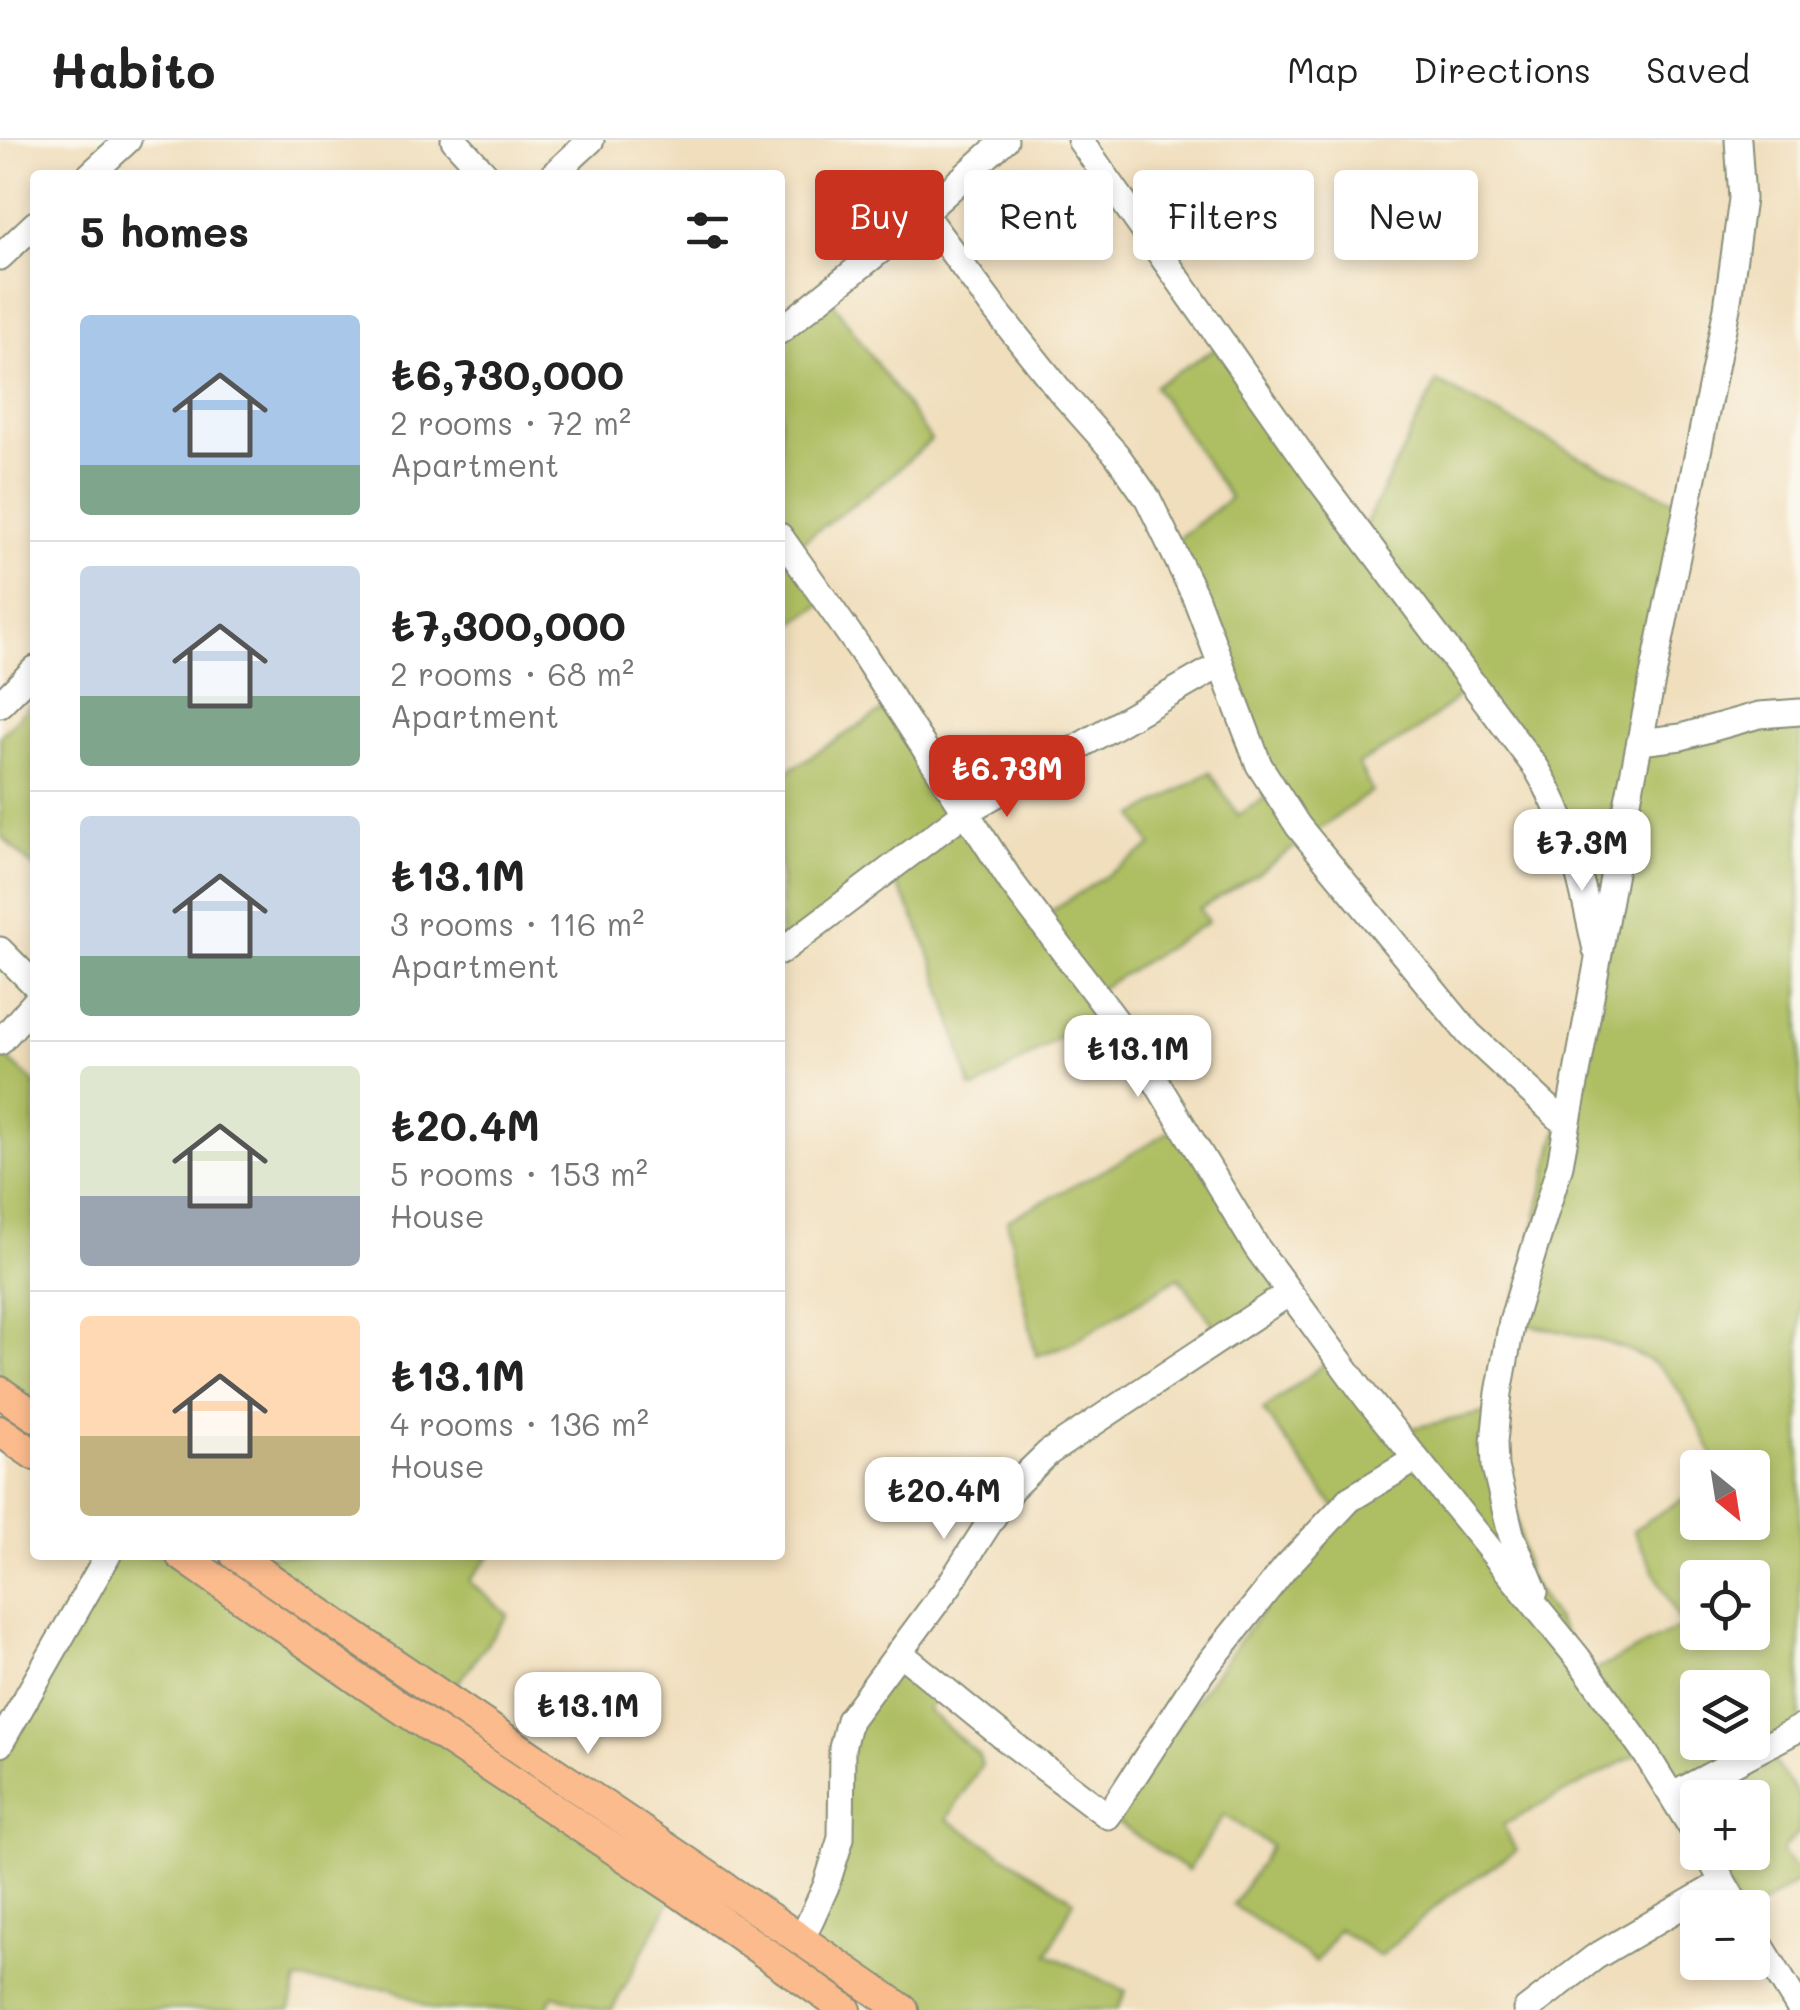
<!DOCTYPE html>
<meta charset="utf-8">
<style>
body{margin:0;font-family:Mali,sans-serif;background:#f2f2f2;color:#222;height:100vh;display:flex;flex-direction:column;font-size:38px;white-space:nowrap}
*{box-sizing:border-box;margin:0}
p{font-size:32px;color:#767676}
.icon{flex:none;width:55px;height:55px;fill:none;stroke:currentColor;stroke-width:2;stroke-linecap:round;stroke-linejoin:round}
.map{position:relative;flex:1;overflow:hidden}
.sheet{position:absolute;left:30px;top:30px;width:755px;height:1390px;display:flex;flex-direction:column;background:#fff;border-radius:10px;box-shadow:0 5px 15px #0003}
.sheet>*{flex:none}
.top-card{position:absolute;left:815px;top:30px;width:835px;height:90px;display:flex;gap:20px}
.needle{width:65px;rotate:150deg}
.buttons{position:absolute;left:1680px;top:1310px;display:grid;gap:20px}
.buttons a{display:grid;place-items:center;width:90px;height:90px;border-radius:10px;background:#fff;box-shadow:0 5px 15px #0003;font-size:50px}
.price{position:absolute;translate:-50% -85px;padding:0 22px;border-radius:20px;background:#fff;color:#222;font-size:32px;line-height:65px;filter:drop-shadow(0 2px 5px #0008)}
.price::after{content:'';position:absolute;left:50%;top:60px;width:30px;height:22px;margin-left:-15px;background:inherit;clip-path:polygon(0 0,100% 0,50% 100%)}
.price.selected{background:#c8321e;color:#fff}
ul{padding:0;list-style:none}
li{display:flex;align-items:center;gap:30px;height:250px;padding:0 50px}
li+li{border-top:2px solid #e0e0e0}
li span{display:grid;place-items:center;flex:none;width:280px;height:200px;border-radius:10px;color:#555}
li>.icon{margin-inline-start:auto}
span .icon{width:120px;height:120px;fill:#fffc;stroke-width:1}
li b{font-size:42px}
h2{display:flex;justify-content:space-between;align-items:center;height:120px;padding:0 50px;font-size:42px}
.tag{padding:0 35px;border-radius:10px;background:#fff;box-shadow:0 5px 15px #0003;font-size:35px;line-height:90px}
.tag.selected{background:#c8321e;color:#fff}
header{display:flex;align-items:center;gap:60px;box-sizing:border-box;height:140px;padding:0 50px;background:#fff;border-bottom:2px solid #e0e0e0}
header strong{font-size:48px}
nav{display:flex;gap:55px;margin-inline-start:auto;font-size:35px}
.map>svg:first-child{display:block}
.green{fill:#aebe62;stroke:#667e4b;stroke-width:2.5;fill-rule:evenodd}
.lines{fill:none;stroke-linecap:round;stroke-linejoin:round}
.minor-casing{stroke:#888e78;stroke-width:29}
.major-casing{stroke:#888e78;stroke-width:34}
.minor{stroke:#fff;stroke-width:25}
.major{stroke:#fbbb8d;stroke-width:30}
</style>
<header>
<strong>Habito</strong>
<nav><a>Map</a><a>Directions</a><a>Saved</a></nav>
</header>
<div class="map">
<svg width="1800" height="1870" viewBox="0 0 1800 1870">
<rect width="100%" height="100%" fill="#fbf7ec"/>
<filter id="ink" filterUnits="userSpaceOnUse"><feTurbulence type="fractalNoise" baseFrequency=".01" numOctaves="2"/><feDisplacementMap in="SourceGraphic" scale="20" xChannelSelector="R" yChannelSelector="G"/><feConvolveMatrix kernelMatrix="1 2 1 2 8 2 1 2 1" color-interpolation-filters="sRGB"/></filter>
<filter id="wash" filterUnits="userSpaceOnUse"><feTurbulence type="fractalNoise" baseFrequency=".0048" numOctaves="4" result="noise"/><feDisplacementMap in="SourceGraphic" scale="40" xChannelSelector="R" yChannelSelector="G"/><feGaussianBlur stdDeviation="2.25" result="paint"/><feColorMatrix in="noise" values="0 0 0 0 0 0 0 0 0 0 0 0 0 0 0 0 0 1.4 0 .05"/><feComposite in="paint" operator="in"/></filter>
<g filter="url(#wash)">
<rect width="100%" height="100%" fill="#f0debc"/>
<path class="green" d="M827 154 931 300 891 336 791 410 828 460 780 492V191Z
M1223 204 1361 393 1437 242 1578 316 1687 366 1640 601 1795 571 1800 592V1588L1764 1608 1800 1658V1691L1782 1710 1783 1715 1800 1731V1740L1753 1770 1752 1768 1738 1767 1706 1713 1752 1712V1658H1698L1697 1698 1644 1611 1503 1685 1516 1711 1443 1760 1380 1816 1338 1789 1316 1822 1233 1765 1271 1706 1224 1675 1188 1731 1108 1676 1337 1371 1263 1270 1335 1216 1394 1292 1497 1270 1527 1435 1590 1533 1682 1486 1633 1390 1697 1350 1698 1382H1752V1328L1719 1327C1703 1297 1689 1259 1665 1233 1634 1201 1556 1192 1512 1181L1598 819 1570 697 1471 546 1417 591 1358 624 1372 651 1259 733 1200 769 1208 782 1095 852 1107 868 976 949 971 948C950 875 931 794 887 730L780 812V636L895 563 1039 779 1152 706 1135 676 1210 632 1238 675 1274 652 1171 404 1230 358 1154 246ZM1698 1438H1752V1492H1698ZM1698 1548H1752V1602H1698Z
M35 560V729L0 695V596Z
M0 912 35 943V1276L0 1252Z
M1183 983 1289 1153 1223 1198 1179 1137 1070 1204 1036 1216 1007 1080 1108 1028Z
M108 1415H181L676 1750 612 1870H598L554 1855 546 1870H433L393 1849 297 1840 290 1870H0V1604Z
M237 1415H491L469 1441 508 1475 446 1559Z
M899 1512 943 1548 927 1570 978 1614 982 1624 947 1679 1074 1760 1048 1814 1126 1851 1117 1870H903L802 1799 826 1746 842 1608Z"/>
</g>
<g filter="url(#ink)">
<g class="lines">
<defs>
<path id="minor" d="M454 0 486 35
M1080 0 1316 335 1537 629C1571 685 1582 746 1596 810
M90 35 128 0
M553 35 591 0
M923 73 997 172 1061 252 1116 314 1148 359 1195 456 1259 625 1298 686 1469 894 1567 985
M0 117 35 84
M780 191 897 97 1005 0
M780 396 862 512 1012 743 1132 902 1257 1108 1367 1258 1578 1518 1644 1611 1698 1698
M0 564 35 529
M1640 602 1681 597 1759 575 1800 572
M0 810 35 845
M780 812 964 673 1220 525
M0 902 35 862
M1535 1452 1511 1394 1495 1327 1494 1302 1499 1253 1512 1181 1560 1025 1619 705 1727 168 1742 59 1738 0
M899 1512 1006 1599 1108 1676 1202 1532 1285 1428 1350 1359 1416 1319
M0 1604 108 1415
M1673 1655 1800 1588
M1706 1712 1738 1768
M1752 1791 1800 1869
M802 1799 826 1746 841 1698 842 1608 849 1580 950 1444 1011 1349 1048 1313 1289 1153
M1526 1870 1595 1817 1723 1742"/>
<path id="major" d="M0 1252 35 1276
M0 1291 35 1315
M181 1415 359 1540 676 1750 846 1870
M236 1415C457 1569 682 1716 903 1870"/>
</defs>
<use href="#minor" class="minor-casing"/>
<use href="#major" class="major-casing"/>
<use href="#minor" class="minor"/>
<use href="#major" class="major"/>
</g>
</g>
</svg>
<div class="buttons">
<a><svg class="needle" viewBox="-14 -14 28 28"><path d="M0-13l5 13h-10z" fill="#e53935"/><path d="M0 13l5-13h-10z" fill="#767676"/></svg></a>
<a><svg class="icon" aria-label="locate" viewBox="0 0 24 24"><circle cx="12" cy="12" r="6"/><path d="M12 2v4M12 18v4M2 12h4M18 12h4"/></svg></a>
<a><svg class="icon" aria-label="layers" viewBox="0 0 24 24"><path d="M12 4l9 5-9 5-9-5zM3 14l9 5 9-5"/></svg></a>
<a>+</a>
<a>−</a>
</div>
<b class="price selected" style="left:1007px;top:680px">₺6.73M</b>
<b class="price" style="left:1582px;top:754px">₺7.3M</b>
<b class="price" style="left:1138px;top:960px">₺13.1M</b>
<b class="price" style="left:944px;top:1402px">₺20.4M</b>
<b class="price" style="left:588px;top:1617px">₺13.1M</b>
<div class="top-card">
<a class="tag selected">Buy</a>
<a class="tag">Rent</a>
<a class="tag">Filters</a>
<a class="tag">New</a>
</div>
<section class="sheet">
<h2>5 homes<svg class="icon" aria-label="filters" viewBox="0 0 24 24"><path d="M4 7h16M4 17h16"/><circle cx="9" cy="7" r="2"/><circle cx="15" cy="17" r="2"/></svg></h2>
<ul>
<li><span style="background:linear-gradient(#a9c7e8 75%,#7fa58c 0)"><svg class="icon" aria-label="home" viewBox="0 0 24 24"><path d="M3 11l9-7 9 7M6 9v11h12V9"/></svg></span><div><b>₺6,730,000</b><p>2 rooms · 72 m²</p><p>Apartment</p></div></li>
<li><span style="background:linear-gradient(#c9d6e8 65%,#7fa58c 0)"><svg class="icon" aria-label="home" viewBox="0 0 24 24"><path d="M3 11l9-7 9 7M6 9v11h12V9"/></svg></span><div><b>₺7,300,000</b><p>2 rooms · 68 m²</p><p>Apartment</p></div></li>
<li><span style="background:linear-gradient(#c9d6e8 70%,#7fa58c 0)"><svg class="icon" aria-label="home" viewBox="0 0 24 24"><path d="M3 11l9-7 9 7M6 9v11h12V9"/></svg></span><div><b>₺13.1M</b><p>3 rooms · 116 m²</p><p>Apartment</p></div></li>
<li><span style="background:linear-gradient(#dfe7d0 65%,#9aa5b1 0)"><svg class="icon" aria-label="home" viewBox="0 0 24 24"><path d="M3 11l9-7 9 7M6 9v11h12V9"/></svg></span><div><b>₺20.4M</b><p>5 rooms · 153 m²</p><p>House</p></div></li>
<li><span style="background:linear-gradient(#ffd9b3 60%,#c2b280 0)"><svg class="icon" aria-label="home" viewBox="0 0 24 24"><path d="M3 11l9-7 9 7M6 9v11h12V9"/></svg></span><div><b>₺13.1M</b><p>4 rooms · 136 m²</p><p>House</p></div></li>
</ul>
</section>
</div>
